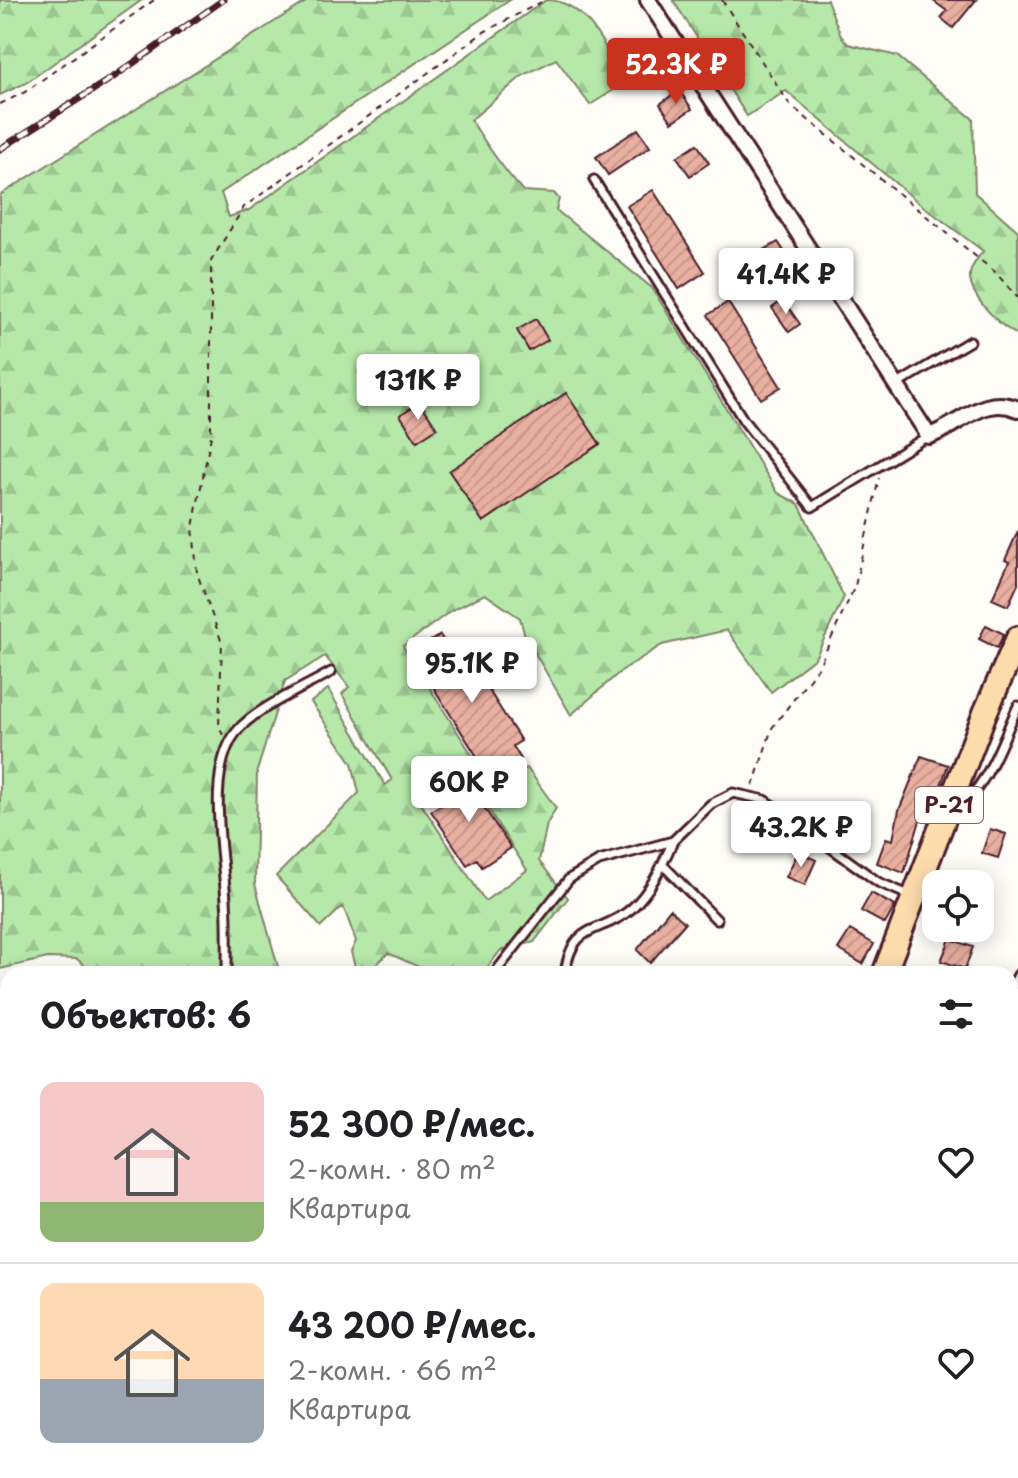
<!DOCTYPE html>
<html lang="ru">
<meta charset="utf-8">
<style>
body{margin:0;font-family:"Playpen Sans",sans-serif;background:#f6f6f6;color:#202124;height:100vh;display:flex;flex-direction:column;font-size:30px;white-space:nowrap}
*{box-sizing:border-box;margin:0}
p{font-size:26px;color:#757577}
.icon{flex:none;width:44px;height:44px;fill:none;stroke:currentColor;stroke-width:2;stroke-linecap:round;stroke-linejoin:round}
.map{position:relative;flex:1;overflow:hidden}
.details{position:absolute;left:0px;top:966px;width:1018px;height:512px;display:flex;flex-direction:column;background:#fff;border-radius:24px 24px 0 0;box-shadow:0 4px 20px #0003}
.details>*{flex:none}
.buttons{position:absolute;left:922px;top:870px;display:grid;gap:16px}
.buttons a{display:grid;place-items:center;width:72px;height:72px;border-radius:16px;background:#fff;box-shadow:0 4px 20px #0003;font-size:40px}
.price{position:absolute;translate:-50% -68px;padding:0 18px;border-radius:8px;background:#fff;color:#222;font-size:26px;line-height:52px;filter:drop-shadow(0 2px 4px #0008)}
.price::after{content:'';position:absolute;left:50%;top:48px;width:24px;height:18px;margin-left:-12px;background:inherit;clip-path:polygon(0 0,100% 0,50% 100%)}
.price.current{background:#c8321e;color:#fff}
ul{padding:0;list-style:none}
li{display:flex;align-items:center;gap:24px;height:200px;padding:0 40px}
li+li{border-top:2px solid #e0e0e0}
li span{display:grid;place-items:center;flex:none;width:224px;height:160px;border-radius:16px;color:#555}
li>.icon{margin-inline-start:auto}
span .icon{width:96px;height:96px;fill:#fffc;stroke-width:1}
li b{font-size:34px}
h2{display:flex;justify-content:space-between;align-items:center;height:96px;padding:0 40px;font-size:34px}
.map>svg:first-child{display:block}
.forest{fill:url(#forest-firs);stroke:#80846a;stroke-width:2;fill-rule:evenodd}
.building{fill:url(#building-hatch);stroke:#4a1f2b;stroke-width:2}
.lines{fill:none;stroke-linecap:round;stroke-linejoin:round}
.lane-casing{stroke:#4a1f2b;stroke-width:13}
.street-casing{stroke:#4a1f2b;stroke-width:20}
.primary-casing{stroke:#4a1f2b;stroke-width:28}
.path{stroke:#4a1f2b;stroke-width:2;stroke-dasharray:6 6;stroke-linecap:butt}
.lane{stroke:#fdfcf7;stroke-width:7}
.street{stroke:#fdfcf7;stroke-width:14}
.primary{stroke:#fddcac;stroke-width:22}
.rail-casing{stroke:#4a1f2b;stroke-width:7}
.rail{stroke:#fdfcf7;stroke-width:4;stroke-dasharray:12;stroke-linecap:butt}
.labels{text-anchor:middle;stroke-width:8;stroke-linejoin:round;paint-order:stroke}
.shield{fill:#fdfcf7;stroke:#806168;stroke-width:2}
.shield-label{font-size:22px;font-weight:bold;fill:#4a1f2b}
</style>
<div class="map">
<svg width="1018" height="1478" viewBox="0 0 1018 1478">
<defs>
<pattern id="forest-firs" width="22" height="20" patternUnits="userSpaceOnUse" patternTransform="scale(2)"><rect width="22" height="20" fill="#b5e8a9"/><path d="M5 1l3.5 6h-7zM16 11l3.5 6h-7z" fill="#9dc792"/></pattern>
<pattern id="building-hatch" width="6" height="6" patternUnits="userSpaceOnUse" patternTransform="scale(2)"><rect width="6" height="6" fill="#e8b0a0"/><path d="M-1 1l2-2M0 6l6-6M5 7l2-2" fill="none" stroke="#c8978a"/></pattern>
</defs>
<rect width="100%" height="100%" fill="#fdfcf7"/>
<filter id="ink" filterUnits="userSpaceOnUse"><feTurbulence type="fractalNoise" baseFrequency=".0125" numOctaves="2"/><feDisplacementMap in="SourceGraphic" scale="16" xChannelSelector="R" yChannelSelector="G"/><feConvolveMatrix kernelMatrix="1 2 1 2 8 2 1 2 1" color-interpolation-filters="sRGB"/></filter>
<g filter="url(#ink)">
<path class="forest" d="M0 0H142L26 83 0 95Z
M309 0H510L221 193 229 217 249 210 546 0C588 0 607 52 625 83L590 105 556 59 522 76 471 120C487 146 503 169 523 191L554 193 559 199 556 210 652 288 778 493 799 504 844 597 815 658 771 692 727 630 662 645 621 671 571 715 525 636 520 618 485 594 452 610 403 646 493 788 527 768 556 808 547 824 539 861 568 898 534 942 501 950 486 969 493 974H428L430 972 388 953 367 974H357L351 952 356 941 343 906 321 927 276 876 359 793 352 763 311 702 328 689 385 785 392 780 342 694 349 687 325 656 285 681 257 771 255 884 280 974H94L77 959 48 958 0 969V195ZM464 771 527 870 485 901 420 802Z
M673 0H827L841 36 848 44 897 56 973 119 975 193 1018 231V335C1000 327 968 295 970 274 971 266 978 258 983 251L919 203 786 91 747 116Z
M0 1377 8 1397V1470H77L72 1478H0Z"/>
<path class="building" d="M932 0H976L953 28 941 18 947 11Z
M679 90 692 109 672 122 660 104Z
M638 129 650 147 608 175 596 157Z
M697 144 709 163 690 176 677 157Z
M653 190 705 272 679 289 627 206Z
M778 242 790 260 777 269 764 250Z
M783 300 800 324 789 332 772 308Z
M728 302 781 387 761 399 708 315Z
M536 319 548 340 529 351 517 330Z
M566 393 600 444 483 522 449 471Z
M420 402 437 428 417 441 400 415Z
M1018 531V584L1008 606 992 599 1009 562 1005 560Z
M986 625 1004 634 997 648 979 639Z
M440 635 452 654 462 648 521 741 513 746 521 759 500 772 492 760 483 766 423 671 434 665 422 646Z
M921 756 948 765 930 817 922 814 904 873 877 863 886 838 893 840 899 810Z
M463 776 511 848 482 867 477 859 467 865 431 811 442 804 435 795Z
M990 829 1006 834 998 858 982 853Z
M798 852 816 860 805 885 786 877Z
M871 893 895 906 885 924 861 911Z
M670 909 685 923 650 963 637 950Z
M850 930 874 944 863 964 838 949Z
M950 939 973 947 965 969 941 961Z"/>
<g class="lines">
<defs>
<path id="lane" d="M594 180 744 421 812 507 928 436
M896 385 970 341
M953 811C988 789 1001 742 1018 706
M663 865 717 920
M890 964 911 974
M227 974C227 949 228 924 226 900 223 853 205 770 237 731 256 708 304 688 331 672
M494 974 569 879 599 861 673 841 711 804 733 793 765 800 878 882 911 896
M565 974C572 920 600 936 631 909 651 891 662 866 673 841
M1010 991 1018 975
M0 1395 8 1392"/>
<path id="street" d="M648 0 929 436C961 425 983 394 1018 409
M1010 1229H1018
M0 1232 8 1242
M217 1470 225 1478
M376 1478 380 1470
M704 1478 708 1470"/>
<path id="primary" d="M884 974 985 713 1018 638
M652 1478 656 1470"/>
</defs>
<use href="#lane" class="lane-casing"/>
<use href="#street" class="street-casing"/>
<use href="#primary" class="primary-casing"/>
<path class="path" d="M722 0 790 105 995 272 1018 298
M0 104 25 92 154 0
M223 735 219 726 222 643 197 573 193 527 211 436V261L244 207 484 32 545 0
M753 786 772 728 819 666 855 586 879 478"/>
<use href="#lane" class="lane"/>
<use href="#street" class="street"/>
<use href="#primary" class="primary"/>
<defs>
<path id="rail" d="M0 149 115 76 223 0"/>
</defs>
<use href="#rail" class="rail-casing"/>
<use href="#rail" class="rail"/>
</g>
</g>
<g class="labels">
<rect class="shield" x="915" y="787" width="68" height="36" rx="6"/>
<g class="shield-label">
<text x="949" y="813">Р-21</text>
</g>
</g>
</svg>
<div class="buttons">
<a><svg class="icon" aria-label="locate" viewBox="0 0 24 24"><circle cx="12" cy="12" r="6"/><path d="M12 2v4M12 18v4M2 12h4M18 12h4"/></svg></a>
</div>
<b class="price current" style="left:676px;top:106px">52.3K ₽</b>
<b class="price" style="left:786px;top:316px">41.4K ₽</b>
<b class="price" style="left:418px;top:422px">131K ₽</b>
<b class="price" style="left:472px;top:705px">95.1K ₽</b>
<b class="price" style="left:469px;top:824px">60K ₽</b>
<b class="price" style="left:801px;top:869px">43.2K ₽</b>
<section class="details">
<h2>Объектов: 6<svg class="icon" aria-label="filters" viewBox="0 0 24 24"><path d="M4 7h16M4 17h16"/><circle cx="9" cy="7" r="2"/><circle cx="15" cy="17" r="2"/></svg></h2>
<ul>
<li><span style="background:linear-gradient(#f6c9c9 75%,#8fb573 0)"><svg class="icon" aria-label="home" viewBox="0 0 24 24"><path d="M3 11l9-7 9 7M6 9v11h12V9"/></svg></span><div><b>52 300 ₽/мес.</b><p>2-комн. · 80 m²</p><p>Квартира</p></div><svg class="icon" aria-label="heart" viewBox="0 0 24 24"><path d="M12 20l-8-8c-3-5 5-10 8-4 3-6 11-1 8 4z"/></svg></li>
<li><span style="background:linear-gradient(#ffd9b3 60%,#9aa5b1 0)"><svg class="icon" aria-label="home" viewBox="0 0 24 24"><path d="M3 11l9-7 9 7M6 9v11h12V9"/></svg></span><div><b>43 200 ₽/мес.</b><p>2-комн. · 66 m²</p><p>Квартира</p></div><svg class="icon" aria-label="heart" viewBox="0 0 24 24"><path d="M12 20l-8-8c-3-5 5-10 8-4 3-6 11-1 8 4z"/></svg></li>
</ul>
</section>
</div>
